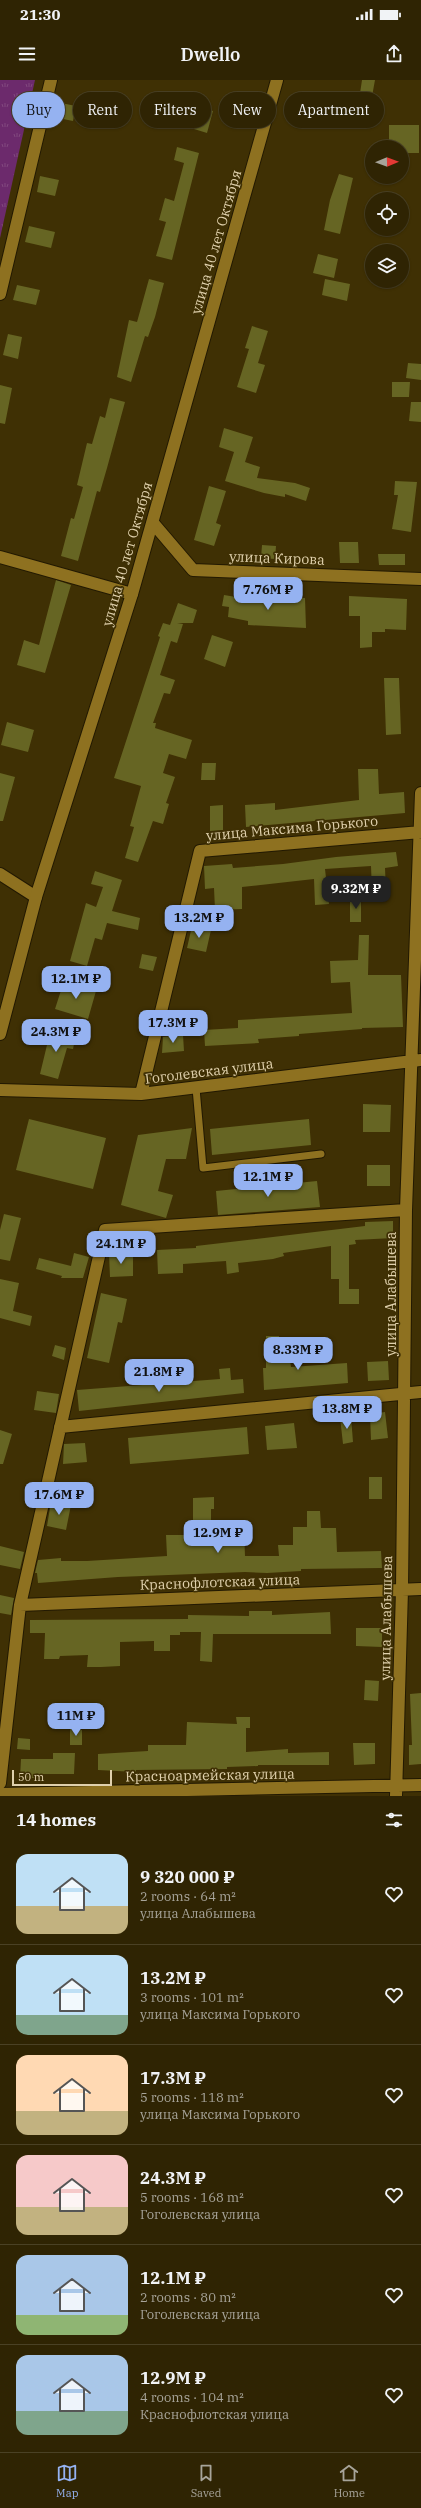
<!DOCTYPE html>
<meta charset="utf-8">
<style>
body{margin:0;font-family:"IBM Plex Serif",serif;background:#3b3012;color:#f1f3f6;height:100vh;display:flex;flex-direction:column;font-size:15px;white-space:nowrap}
*{box-sizing:border-box;margin:0}
p{font-size:13px;color:#a7a49a}
.icon{flex:none;width:22px;height:22px;fill:none;stroke:currentColor;stroke-width:2;stroke-linecap:round;stroke-linejoin:round}
.map{position:relative;height:1716px;overflow:hidden}
.side{display:flex;flex-direction:column;background:#2f2403;flex:1}
.side>*{flex:none}
.guide{position:absolute;left:12px;top:12px;width:397px;height:36px;display:flex;gap:8px}
.needle{width:26px;rotate:89deg}
.controls{position:absolute;left:365px;top:60px;display:grid;gap:8px}
.controls a{display:grid;place-items:center;width:44px;height:44px;border-radius:50%;background:#2f2403;box-shadow:0 1px 3px #0004,0 0 0 1px #4a4125;font-size:20px}
.scale{position:absolute;left:12px;bottom:10px;width:100px;box-sizing:border-box;padding-left:4px;border:2px solid #e0d1ad;border-top:0;font-size:11px;line-height:14px;white-space:nowrap;color:#e0d1ad;-webkit-text-stroke:3px #3f3004;paint-order:stroke}
.price{position:absolute;translate:-50% -34px;padding:0 9px;border-radius:8px;background:#95b2f1;color:#111;font-size:13px;line-height:26px;filter:drop-shadow(0 1px 2px #0008)}
.price::after{content:'';position:absolute;left:50%;top:24px;width:12px;height:9px;margin-left:-6px;background:inherit;clip-path:polygon(0 0,100% 0,50% 100%)}
.price.selected{background:#222;color:#fff}
ul{padding:0;list-style:none}
li{display:flex;align-items:center;gap:12px;height:100px;padding:0 16px}
li+li{border-top:1px solid #4a4125}
li span{display:grid;place-items:center;flex:none;width:112px;height:80px;border-radius:12px;color:#555}
li>.icon{margin-inline-start:auto}
span .icon{width:48px;height:48px;fill:#fffc;stroke-width:1}
li b{font-size:17px}
h2{display:flex;justify-content:space-between;align-items:center;height:48px;padding:0 16px;font-size:17px}
.chip{padding:0 14px;border-radius:18px;background:#2f2403;box-shadow:0 1px 3px #0004,0 0 0 1px #4a4125;font-size:14px;line-height:36px}
.chip.selected{background:#95b2f1;color:#111}
.status{display:flex;justify-content:space-between;align-items:center;height:28px;padding:0 20px;background:#2f2403;direction:ltr}
.status svg{height:11px;fill:currentColor}
header{display:flex;justify-content:space-between;align-items:center;height:52px;padding:0 16px;background:#2f2403;font-size:18px;font-weight:600}
.dock{display:flex;justify-content:space-around;align-items:center;height:56px;border-top:1px solid #4a4125;background:#2f2403;font-size:11px;color:#a7a49a}
.dock a{display:grid;justify-items:center;gap:2px}
.dock .selected{color:#95b2f1}
.map>svg:first-child{display:block}
.park{fill:url(#park-tufts)}
.building{fill:#666523}
.lines{fill:none;stroke-linecap:round;stroke-linejoin:round}
.service-casing{stroke:#221902;stroke-width:9}
.minor-casing{stroke:#221902;stroke-width:14}
.tertiary-casing{stroke:#221902;stroke-width:14}
.service{stroke:#8e7120;stroke-width:7}
.minor{stroke:#8e7120;stroke-width:12}
.tertiary{stroke:#8e7120;stroke-width:12}
.labels{text-anchor:middle;stroke-width:3.5;stroke-linejoin:round;paint-order:stroke}
.street-label{font-size:14px;fill:#e0d1ad;stroke:#3f3004}
</style>
<div class="status"><b>21:30</b><svg viewBox="0 0 49 12"><path d="M0 12V9h3v3zM5 12V6h3v6zM10 12V3h3v9zM15 12V0h3v12zM26 1h20v11H26zM47 4h2v5h-2z"/></svg></div>
<header><svg class="icon" aria-label="menu" viewBox="0 0 24 24"><path d="M4 6h16M4 12h16M4 18h16"/></svg>Dwello<svg class="icon" aria-label="share" viewBox="0 0 24 24"><path d="M12 15V3M7 8l5-5 5 5M5 13v7h14v-7"/></svg></header>
<div class="map">
<svg width="421" height="1716" viewBox="0 0 421 1716">
<defs>
<pattern id="park-tufts" width="24" height="20" patternUnits="userSpaceOnUse"><rect width="24" height="20" fill="#6c2a6c"/><path d="M3 7l-1-3M5 7V3M7 7l1-3M15 17l-1-3M17 17v-4M19 17l1-3" fill="none" stroke="#81487e"/></pattern>
</defs>
<rect width="100%" height="100%" fill="#3f3004"/>
<path class="park" d="M0 0H35L0 158Z"/>
<path class="building" d="M362 0H375L371 22 359 20Z
M56 22 76 26 73 41 53 37Z
M200 27 213 31 207 53 194 49Z
M389 45H419V73H402V67H389Z
M177 67 199 73 172 180 156 176 166 142 159 140 165 118 174 121 184 83 174 80Z
M339 94 353 98 340 154 324 150 330 120Z
M40 96 59 100 55 116 37 112Z
M29 146 55 152 51 168 25 162Z
M318 174 338 179 334 198 313 193Z
M149 199 164 203 155 237 148 257 145 256 131 302 117 297 129 240 137 242Z
M325 199 350 204 347 221 322 215Z
M17 205 40 210 36 225 13 220Z
M252 246 268 251 258 283 265 285 256 313 237 307 249 269 245 268Z
M8 254 22 257 18 279 3 275Z
M408 283 421 284V300L406 298Z
M392 302H410L409 317H392Z
M0 305 12 308 5 344 0 343Z
M110 318 125 322 107 388 100 412 97 411 78 481 61 476 71 438 74 439 83 407 77 405 87 363 92 364 100 336 105 338Z
M411 322H421V342L409 341Z
M224 348 253 357 245 382 260 387 257 398 295 403 310 408 306 421 285 414V417L264 413 225 401 234 372 219 367Z
M395 401 417 402 411 452 392 449 398 415H394Z
M209 406 226 411 216 443 221 445 214 466 194 460Z
M339 462H358L359 483H340Z
M262 465 276 466 275 479 261 478Z
M378 474H405V485H379Z
M56 500 71 505 45 593 17 585 24 560 39 565Z
M224 515 261 521V518H305L306 548 248 545V541L228 537 229 527 222 526Z
M349 516 407 519 406 550 385 549V552H372V567L360 568V536H349Z
M178 523 197 530 193 543H177L183 544 177 563 171 561 160 595 175 600 170 614 164 613 153 643H156L155 648 192 660 186 679 169 674 163 693 175 697 166 723 169 724 163 744 153 741 138 782 125 778 134 747 130 746 141 706 114 698 160 557 158 556 163 543 170 545Z
M212 555 233 562 225 587 204 579Z
M384 598H399L401 654 386 655Z
M7 642 34 650 28 672 1 665Z
M202 683H216L215 700H201Z
M358 689H378L379 714 404 712 405 733 246 747 245 725 275 723V730L359 720Z
M0 693 15 697 3 741H0Z
M223 725V750L210 751V726Z
M396 772 398 786 385 788 386 811 372 812 371 786 325 789 329 824 315 825 314 799 242 807V829L215 830 214 808 205 809 204 786 232 784 233 788 283 784 336 777Z
M95 791 122 800 112 831 140 838 138 850 107 843 102 860 95 858 87 886 70 881 86 823 96 827 103 807 91 804Z
M350 818H361V842H350Z
M192 846 211 850 206 872 187 868Z
M359 855H369L368 895H401L403 947 362 948V949L299 954V956L258 959 259 963 205 966 204 950 238 948V940L352 933 350 902 331 903 330 881 358 880Z
M142 874 157 877 153 891 139 888Z
M64 901 96 911 88 939 55 929Z
M48 950 76 955 73 969 67 968 58 999 40 994 47 965H46Z
M183 955 184 971 162 973 163 957Z
M363 1024 391 1025 390 1052H363Z
M29 1039 106 1058 93 1109 16 1090Z
M309 1039 311 1065 212 1075 210 1049Z
M192 1048 186 1079H166L158 1111 173 1115 166 1138 121 1125 138 1055Z
M367 1085H390V1106H367Z
M317 1101 320 1127 218 1135 216 1111Z
M4 1134 21 1138 10 1181 0 1179V1150Z
M393 1141V1158L355 1160 356 1164 349 1165V1209H359V1224H339V1199H331V1166L283 1173 284 1176 273 1179 238 1183 239 1192 227 1194 226 1181 183 1184V1193L158 1194 157 1170 196 1168V1166L365 1146V1142Z
M74 1173 89 1177 83 1198H61L62 1196 36 1189 39 1178 71 1186Z
M133 1173V1196L110 1197 109 1174Z
M0 1199 19 1203 13 1231 32 1236 30 1246 0 1238Z
M101 1213 127 1219 122 1243 118 1242 109 1283 87 1278Z
M266 1256H279L280 1281 290 1280 291 1287 347 1283 348 1303 264 1310 263 1288H266Z
M55 1265 66 1268 64 1280 52 1276Z
M388 1281 389 1300 368 1301 367 1282Z
M230 1288 231 1300 243 1299 244 1313 79 1331 77 1310 220 1299 219 1289Z
M37 1311 59 1314 56 1333 34 1330Z
M385 1332 388 1358 371 1360 370 1334Z
M351 1336 353 1362 343 1364 340 1337Z
M294 1343 297 1368 267 1370 265 1346Z
M247 1347 249 1374 130 1384 128 1358Z
M0 1350 12 1354 3 1384H0Z
M85 1363 87 1382 63 1384 64 1364Z
M369 1397H382V1419H369Z
M214 1417V1429H211V1450L244 1449 245 1476H279L278 1465H293V1447H307V1431H320L321 1448H336L337 1472 381 1471 382 1488 301 1489V1491L267 1493 245 1492 118 1497 38 1503 37 1493H35L38 1480 61 1478V1481H87L167 1476 166 1455H185V1448H193V1418Z
M51 1422 71 1425 66 1450 47 1446Z
M0 1466 24 1472 20 1489 0 1485Z
M0 1515 14 1518 11 1535 0 1533Z
M249 1531H272V1535L330 1532 331 1554H213L212 1582 200 1581 201 1552H180V1555H170V1571H154V1561L120 1562V1586L101 1587H87L88 1575 60 1576 59 1579H44L45 1553H30V1540L188 1539V1535L249 1536Z
M356 1548H382V1567L356 1566Z
M365 1600 379 1601 378 1621 364 1620Z
M421 1613V1684L409 1685V1665H417H412L410 1614Z
M236 1637H250V1648H246V1672L288 1669V1673L329 1672V1685H258V1686L227 1687V1689L136 1690V1692L98 1690V1674L148 1671V1665H186L187 1642 237 1644Z
M70 1649 82 1650V1665H70Z
M18 1658 30 1659V1670L17 1669Z
M353 1663H375V1684L354 1685Z
M53 1673H75L74 1694H36V1698H20L21 1679H53Z"/>
<g class="lines">
<defs>
<path id="service" d="M196 1008 203 1088 321 1074"/>
<path id="minor" d="M0 214 51 0
M153 443 193 490 421 499
M0 477 132 514
M0 794 36 817
M0 1010 141 1014 421 980
M141 1014 200 771 421 752
M60 1347 421 1312
M20 1525 421 1509
M0 1703 20 1525 105 1150 406 1130
M0 1714 421 1705
M396 1716 402 1510 406 1130 421 713"/>
<path id="tertiary" d="M0 954 36 817 132 514 277 0"/>
</defs>
<use href="#service" class="service-casing"/>
<use href="#minor" class="minor-casing"/>
<use href="#tertiary" class="tertiary-casing"/>
<use href="#service" class="service"/>
<use href="#minor" class="minor"/>
<use href="#tertiary" class="tertiary"/>
</g>
<g class="labels">
<g class="street-label">
<text transform="translate(216 162) rotate(-74)" y="5">улица 40 лет Октября</text>
<text transform="translate(127 474) rotate(-74)" y="5">улица 40 лет Октября</text>
<text transform="translate(277 478) rotate(2)" y="5">улица Кирова</text>
<text transform="translate(292 748) rotate(-5)" y="5">улица Максима Горького</text>
<text transform="translate(209 991) rotate(-7)" y="5">Гоголевская улица</text>
<text transform="translate(391 1214) rotate(-90)" y="5">улица Алабышева</text>
<text transform="translate(220 1502) rotate(-2)" y="5">Краснофлотская улица</text>
<text transform="translate(386 1538) rotate(-89)" y="5">улица Алабышева</text>
<text transform="translate(210 1695) rotate(-1)" y="5">Красноармейская улица</text>
</g>
</g>
</svg>
<div class="controls">
<a><svg class="needle" viewBox="-14 -14 28 28"><path d="M0-13l5 13h-10z" fill="#e53935"/><path d="M0 13l5-13h-10z" fill="#a7a49a"/></svg></a>
<a><svg class="icon" aria-label="locate" viewBox="0 0 24 24"><circle cx="12" cy="12" r="6"/><path d="M12 2v4M12 18v4M2 12h4M18 12h4"/></svg></a>
<a><svg class="icon" aria-label="layers" viewBox="0 0 24 24"><path d="M12 4l9 5-9 5-9-5zM3 14l9 5 9-5"/></svg></a>
</div>
<div class="scale">50 m</div>
<b class="price" style="left:268px;top:531px">7.76M ₽</b>
<b class="price selected" style="left:356px;top:830px">9.32M ₽</b>
<b class="price" style="left:199px;top:859px">13.2M ₽</b>
<b class="price" style="left:76px;top:920px">12.1M ₽</b>
<b class="price" style="left:173px;top:964px">17.3M ₽</b>
<b class="price" style="left:56px;top:973px">24.3M ₽</b>
<b class="price" style="left:268px;top:1118px">12.1M ₽</b>
<b class="price" style="left:121px;top:1185px">24.1M ₽</b>
<b class="price" style="left:298px;top:1291px">8.33M ₽</b>
<b class="price" style="left:159px;top:1313px">21.8M ₽</b>
<b class="price" style="left:347px;top:1350px">13.8M ₽</b>
<b class="price" style="left:59px;top:1436px">17.6M ₽</b>
<b class="price" style="left:218px;top:1474px">12.9M ₽</b>
<b class="price" style="left:76px;top:1657px">11M ₽</b>
<div class="guide">
<a class="chip selected">Buy</a>
<a class="chip">Rent</a>
<a class="chip">Filters</a>
<a class="chip">New</a>
<a class="chip">Apartment</a>
</div>
</div>
<section class="side">
<h2>14 homes<svg class="icon" aria-label="filters" viewBox="0 0 24 24"><path d="M4 7h16M4 17h16"/><circle cx="9" cy="7" r="2"/><circle cx="15" cy="17" r="2"/></svg></h2>
<ul>
<li><span style="background:linear-gradient(#bfe0f5 65%,#c2b280 0)"><svg class="icon" aria-label="home" viewBox="0 0 24 24"><path d="M3 11l9-7 9 7M6 9v11h12V9"/></svg></span><div><b>9 320 000 ₽</b><p>2 rooms · 64 m²</p><p>улица Алабышева</p></div><svg class="icon" aria-label="heart" viewBox="0 0 24 24"><path d="M12 20l-8-8c-3-5 5-10 8-4 3-6 11-1 8 4z"/></svg></li>
<li><span style="background:linear-gradient(#bfe0f5 75%,#7fa58c 0)"><svg class="icon" aria-label="home" viewBox="0 0 24 24"><path d="M3 11l9-7 9 7M6 9v11h12V9"/></svg></span><div><b>13.2M ₽</b><p>3 rooms · 101 m²</p><p>улица Максима Горького</p></div><svg class="icon" aria-label="heart" viewBox="0 0 24 24"><path d="M12 20l-8-8c-3-5 5-10 8-4 3-6 11-1 8 4z"/></svg></li>
<li><span style="background:linear-gradient(#ffd9b3 70%,#c2b280 0)"><svg class="icon" aria-label="home" viewBox="0 0 24 24"><path d="M3 11l9-7 9 7M6 9v11h12V9"/></svg></span><div><b>17.3M ₽</b><p>5 rooms · 118 m²</p><p>улица Максима Горького</p></div><svg class="icon" aria-label="heart" viewBox="0 0 24 24"><path d="M12 20l-8-8c-3-5 5-10 8-4 3-6 11-1 8 4z"/></svg></li>
<li><span style="background:linear-gradient(#f6c9c9 65%,#c2b280 0)"><svg class="icon" aria-label="home" viewBox="0 0 24 24"><path d="M3 11l9-7 9 7M6 9v11h12V9"/></svg></span><div><b>24.3M ₽</b><p>5 rooms · 168 m²</p><p>Гоголевская улица</p></div><svg class="icon" aria-label="heart" viewBox="0 0 24 24"><path d="M12 20l-8-8c-3-5 5-10 8-4 3-6 11-1 8 4z"/></svg></li>
<li><span style="background:linear-gradient(#a9c7e8 75%,#8fb573 0)"><svg class="icon" aria-label="home" viewBox="0 0 24 24"><path d="M3 11l9-7 9 7M6 9v11h12V9"/></svg></span><div><b>12.1M ₽</b><p>2 rooms · 80 m²</p><p>Гоголевская улица</p></div><svg class="icon" aria-label="heart" viewBox="0 0 24 24"><path d="M12 20l-8-8c-3-5 5-10 8-4 3-6 11-1 8 4z"/></svg></li>
<li><span style="background:linear-gradient(#a9c7e8 70%,#7fa58c 0)"><svg class="icon" aria-label="home" viewBox="0 0 24 24"><path d="M3 11l9-7 9 7M6 9v11h12V9"/></svg></span><div><b>12.9M ₽</b><p>4 rooms · 104 m²</p><p>Краснофлотская улица</p></div><svg class="icon" aria-label="heart" viewBox="0 0 24 24"><path d="M12 20l-8-8c-3-5 5-10 8-4 3-6 11-1 8 4z"/></svg></li>
</ul>
</section>
<nav class="dock">
<a class="selected"><svg class="icon" aria-label="map" viewBox="0 0 24 24"><path d="M3 6l6-2 6 2 6-2v14l-6 2-6-2-6 2zM9 4v14M15 6v14"/></svg>Map</a>
<a><svg class="icon" aria-label="saved" viewBox="0 0 24 24"><path d="M7 4h10v16l-5-4-5 4z"/></svg>Saved</a>
<a><svg class="icon" aria-label="home" viewBox="0 0 24 24"><path d="M3 11l9-7 9 7M6 9v11h12V9"/></svg>Home</a>
</nav>
